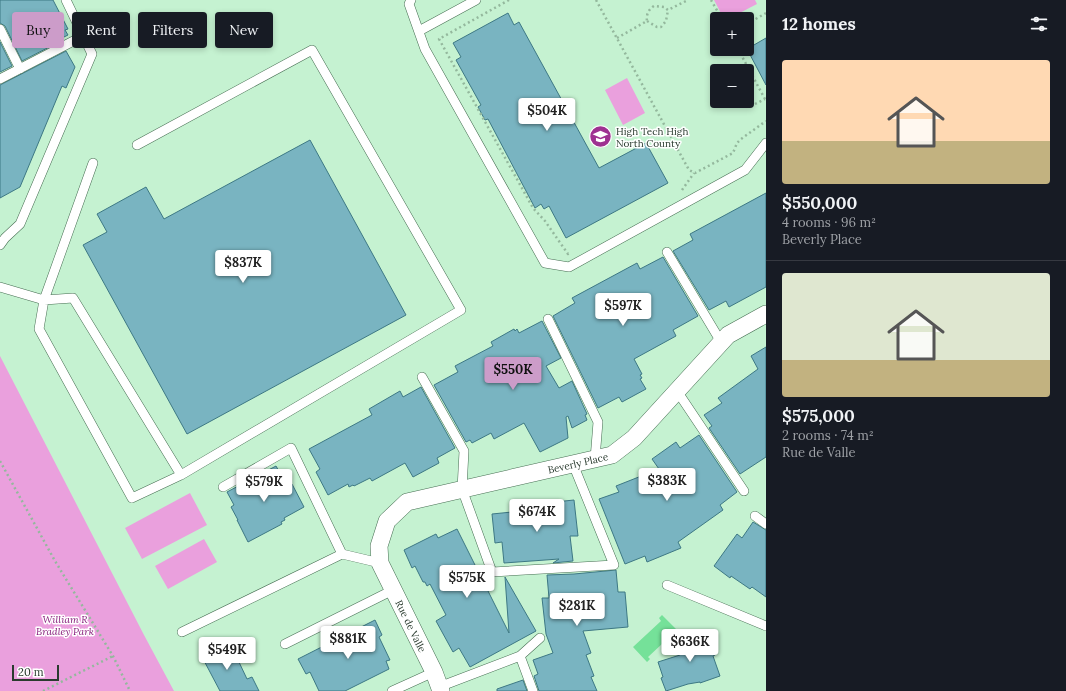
<!DOCTYPE html>
<meta charset="utf-8">
<style>
body{margin:0;font-family:Lora,serif;background:#242831;color:#f1f3f6;height:100vh;display:flex;flex-direction:column;font-size:15px;white-space:nowrap}
*{box-sizing:border-box;margin:0}
p{font-size:13px;color:#9ea1a6}
.icon{flex:none;width:22px;height:22px;fill:none;stroke:currentColor;stroke-width:2;stroke-linecap:round;stroke-linejoin:round}
.map{position:relative;flex:1;overflow:hidden}
.details{display:flex;flex-direction:column;background:#171b24;width:300px}
.details>*{flex:none}
.hud{position:absolute;left:12px;top:12px;width:380px;height:36px;display:flex;gap:8px}
.controls{position:absolute;left:710px;top:12px;display:grid;gap:8px}
.controls a{display:grid;place-items:center;width:44px;height:44px;border-radius:4px;background:#171b24;box-shadow:0 2px 6px #0003;font-size:20px}
.scale{position:absolute;left:12px;bottom:10px;width:47px;box-sizing:border-box;padding-left:4px;border:2px solid #2a3b2f;border-top:0;font-size:11px;line-height:14px;white-space:nowrap;color:#2a3b2f;-webkit-text-stroke:3px #fff;paint-order:stroke}
.price{position:absolute;translate:-50% -34px;padding:0 9px;border-radius:4px;background:#fff;color:#222;font-size:13px;line-height:26px;filter:drop-shadow(0 1px 2px #0008)}
.price::after{content:'';position:absolute;left:50%;top:24px;width:12px;height:9px;margin-left:-6px;background:inherit;clip-path:polygon(0 0,100% 0,50% 100%)}
.price.active{background:#cc9cc9;color:#111}
ul{padding:0;list-style:none}
li{display:grid;align-content:center;gap:8px;height:212px;padding:0 16px}
li+li{border-top:1px solid #363941}
li span{display:grid;place-items:center;height:124px;border-radius:4px;color:#555}
li>.icon{margin-inline-start:auto}
span .icon{width:72px;height:72px;fill:#fffc;stroke-width:1}
li b{font-size:17px}
h2{display:flex;justify-content:space-between;align-items:center;height:48px;padding:0 16px;font-size:17px}
.tag{padding:0 14px;border-radius:4px;background:#171b24;box-shadow:0 2px 6px #0003;font-size:14px;line-height:36px}
.tag.active{background:#cc9cc9;color:#111}
main{display:flex;flex:1;min-height:0}
.map>svg:first-child{display:block}
.green{fill:#eaa0dd}
.water{fill:#75e199}
.building{fill:#79b4c1;stroke:#3d7884}
.lines{fill:none;stroke-linecap:round;stroke-linejoin:round}
.lane-casing{stroke:#466e52;stroke-width:10}
.street-casing{stroke:#466e52;stroke-width:18}
.path{stroke:#94b89d;stroke-width:2.5;stroke-dasharray:2 3;stroke-linecap:butt}
.lane{stroke:#fff;stroke-width:9}
.street{stroke:#fff;stroke-width:17}
.labels{text-anchor:middle;stroke-width:3;stroke-linejoin:round;paint-order:stroke}
.poi-label{font-size:10px;fill:#2a3b2f;stroke:#fff;text-anchor:start}
.street-label{font-size:10px;fill:#2a3b2f;stroke:#fff}
.park-label{font-size:10px;font-style:italic;fill:#871e7c;stroke:#fff}
</style>
<main>
<div class="map">
<svg width="766" height="691" viewBox="0 0 766 691">
<rect width="100%" height="100%" fill="#c5f2d1"/>
<path class="green" d="M714 0H755L757 4 728 19H724Z
M627 78 645 113 623 125 605 90Z
M0 356 144 635 174 691H0Z
M190 493 207 525 142 559 125 528Z
M204 539 217 562 168 589 155 566Z"/>
<path class="water" d="M662 615 677 630 648 657 650 659 647 662 633 647 661 621 659 618Z"/>
<path class="building" d="M0 0H53L68 29 65 30 68 35 60 39 61 41 22 61 5 26 0 23Z
M508 13 514 25 519 22 599 168 646 143 668 183 566 238 549 206 544 209 541 204 535 208 488 119 485 120 478 107 481 105 456 60 461 57 453 43Z
M766 38V85L747 49Z
M0 42 12 66 0 72Z
M66 51 75 67 66 88 62 86 20 187 0 198V85Z
M310 140 406 315 187 434 83 245 107 232 97 214 146 187 164 219Z
M766 193V287L729 307 726 301 709 310 673 251 693 240 690 234Z
M663 257 698 316 673 330 676 336 634 359 642 374 640 375 642 378 640 379 646 389 622 402 619 397 598 408 553 316 575 303 572 298 637 263 640 269Z
M542 321 561 358 546 366 559 388 572 381 587 414 585 415 587 420 572 428 568 416 566 417 568 438 540 452 524 423 494 439 491 433 472 443 470 440 466 442 434 385 458 372 455 366 493 346 491 342 514 329 515 331 517 329 519 333Z
M766 347V457L740 474 709 428 712 426 704 415 722 403 718 398 758 369 751 356Z
M421 387 455 448 437 458 439 463 413 477 405 463 372 481 370 478 354 486 353 485 349 487 348 484 328 495 316 472 320 469 309 449 372 415 369 409 400 391 403 397Z
M699 435 737 492 720 505 723 510 678 542 681 548 647 562 645 556 625 564 599 499 619 492 616 486 659 469 652 459 676 442 680 448Z
M276 466 287 486 292 484 304 507 284 518 285 520 281 522 282 524 248 542 237 520H238L231 507 234 505 227 492Z
M574 500 578 536H570L573 561 553 563 559 559 504 563 502 542 495 543 492 514 532 510V507L555 505V502Z
M753 522 766 530V597L752 587 750 589 731 576 730 578 714 566 737 534 742 538Z
M457 529 509 633 505 577 536 631 470 667 459 648 453 652 436 621 446 615 430 584 427 586 425 582H423L415 566 412 568 404 550 436 534 438 538Z
M616 570 618 592H625L628 627 583 631 591 653 586 655 594 676 591 677 597 691H539L534 676 538 674 533 660 553 653 546 634 542 598H549L547 575 574 574Z
M375 620 382 635 379 637 390 660 386 661 389 669 345 691H319L310 672 306 674 298 659Z
M702 632 704 640 710 638 715 655 713 656 720 676 700 683V682L688 684 666 691 661 678 663 677 658 662 680 655 675 640Z
M226 642 236 662 238 660 247 679 252 677 259 691H220L201 655Z
M523 680 527 691H497V689Z"/>
<g class="lines">
<defs>
<path id="lane" d="M411 0 409 4 425 49 545 263 569 267 745 170 766 143
M0 29 20 69
M419 31 476 0
M0 79 83 36
M137 145 312 50 461 310 181 475
M0 245 5 238 20 224 92 54 66 0
M667 252 721 342
M0 287 44 300 93 163
M73 298 181 475 132 498 39 329 44 300Z
M548 319 598 422 595 459
M422 377 464 451 462 489 492 572 614 565 573 464
M677 391 744 491
M223 487 291 448 342 554
M755 516 766 524
M667 585 766 626
M182 632 342 554 380 563
M285 644 393 590
M520 656 540 638
M439 687 520 656 533 691
M392 691 434 672"/>
<g id="street">
<path id="s1" d="M441 691 434 672 380 563 379 546 387 521 407 502 612 455 634 438 728 335 766 314"/>
</g>
</defs>
<use href="#lane" class="lane-casing"/>
<use href="#street" class="street-casing"/>
<path class="path" d="M509 0 439 39 533 208 545 221 568 254 569 253
M596 0 689 170 695 173 733 153 737 143 741 139 766 121
M711 0 722 19
M647 21 657 27H661L666 21 668 10
M747 24 766 13
M617 38 647 21C646 14 649 9 654 6L664 7 668 10 688 0
M738 49 766 101
M755 104 765 99
M682 190 694 173
M0 461 55 561 113 656 130 691
M43 691 113 656"/>
<use href="#lane" class="lane"/>
<use href="#street" class="street"/>
</g>
<defs>
<symbol id="school-disc" viewBox="-11 -11 22 22"><circle r="9.5" fill="#9e3191" stroke="#fff"/><path d="M0-5L7-2L0 1L-7-2ZM-4 1L0 2.5L4 1V4Q0 6-4 4Z" fill="#fff"/></symbol>
</defs>
<g fill-rule="evenodd">
<use href="#school-disc" x="588" y="124" width="25" height="25"/>
</g>
<g class="labels">
<g class="poi-label">
<text x="616" y="135">High Tech High<tspan x="616" dy="12">North County</tspan></text>
</g>
<g class="street-label">
<text dy="4" stroke="none"><textPath href="#s1" startOffset="388">Beverly Place</textPath></text>
<text transform="translate(411 626) rotate(64)" y="4">Rue de Valle</text>
</g>
<g class="park-label">
<text x="65" y="623">William R<tspan x="65" dy="12">Bradley Park</tspan></text>
</g>
</g>
</svg>
<div class="controls">
<a>+</a>
<a>−</a>
</div>
<div class="scale">20 m</div>
<b class="price" style="left:547px;top:132px">$504K</b>
<b class="price" style="left:243px;top:284px">$837K</b>
<b class="price" style="left:623px;top:327px">$597K</b>
<b class="price active" style="left:513px;top:391px">$550K</b>
<b class="price" style="left:667px;top:502px">$383K</b>
<b class="price" style="left:264px;top:503px">$579K</b>
<b class="price" style="left:537px;top:533px">$674K</b>
<b class="price" style="left:467px;top:599px">$575K</b>
<b class="price" style="left:577px;top:627px">$281K</b>
<b class="price" style="left:348px;top:660px">$881K</b>
<b class="price" style="left:690px;top:663px">$636K</b>
<b class="price" style="left:227px;top:671px">$549K</b>
<div class="hud">
<a class="tag active">Buy</a>
<a class="tag">Rent</a>
<a class="tag">Filters</a>
<a class="tag">New</a>
</div>
</div>
<section class="details">
<h2>12 homes<svg class="icon" aria-label="filters" viewBox="0 0 24 24"><path d="M4 7h16M4 17h16"/><circle cx="9" cy="7" r="2"/><circle cx="15" cy="17" r="2"/></svg></h2>
<ul>
<li><span style="background:linear-gradient(#ffd9b3 65%,#c2b280 0)"><svg class="icon" aria-label="home" viewBox="0 0 24 24"><path d="M3 11l9-7 9 7M6 9v11h12V9"/></svg></span><div><b>$550,000</b><p>4 rooms · 96 m²</p><p>Beverly Place</p></div></li>
<li><span style="background:linear-gradient(#dfe7d0 70%,#c2b280 0)"><svg class="icon" aria-label="home" viewBox="0 0 24 24"><path d="M3 11l9-7 9 7M6 9v11h12V9"/></svg></span><div><b>$575,000</b><p>2 rooms · 74 m²</p><p>Rue de Valle</p></div></li>
</ul>
</section>
</main>
